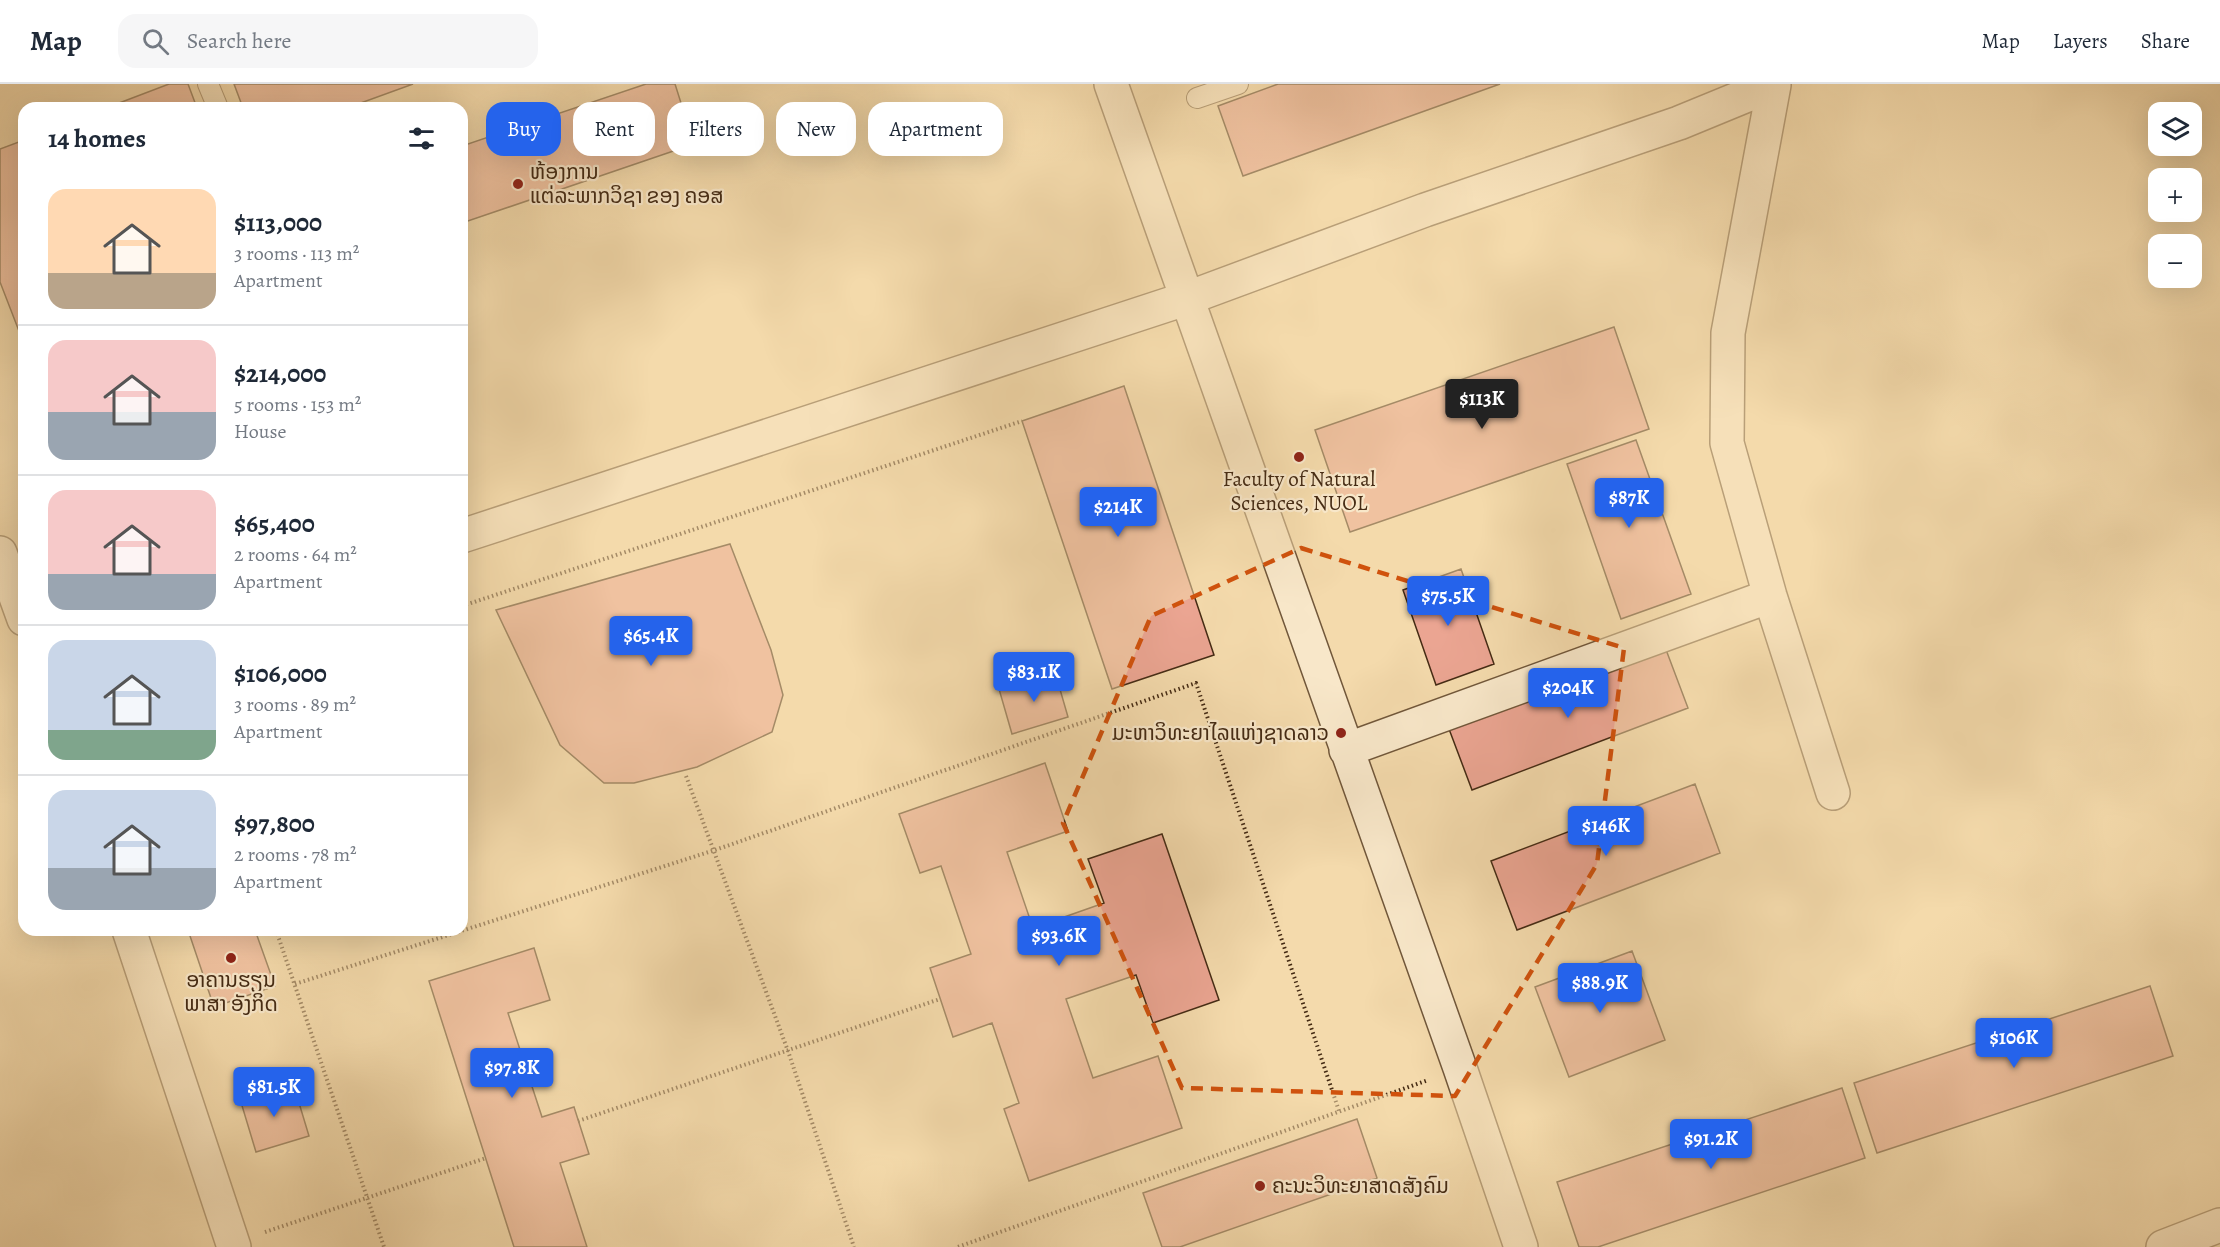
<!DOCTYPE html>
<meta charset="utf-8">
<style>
body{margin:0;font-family:Alegreya,"Noto Sans Lao",serif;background:#f6f6f7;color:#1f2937;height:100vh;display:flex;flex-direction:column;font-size:22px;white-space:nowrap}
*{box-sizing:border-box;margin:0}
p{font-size:20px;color:#747a83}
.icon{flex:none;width:33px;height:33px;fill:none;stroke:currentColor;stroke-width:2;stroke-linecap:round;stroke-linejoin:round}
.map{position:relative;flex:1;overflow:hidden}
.side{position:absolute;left:18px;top:18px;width:450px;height:834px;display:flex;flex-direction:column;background:#fff;border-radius:18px;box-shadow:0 6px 24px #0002}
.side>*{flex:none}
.guide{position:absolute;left:486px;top:18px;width:570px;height:54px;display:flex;gap:12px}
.tools{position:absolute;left:2148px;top:18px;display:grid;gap:12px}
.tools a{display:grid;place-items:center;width:54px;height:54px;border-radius:12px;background:#fff;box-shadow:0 6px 24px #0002;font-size:30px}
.price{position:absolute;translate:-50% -51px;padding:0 14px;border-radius:6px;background:#2563eb;color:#fff;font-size:20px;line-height:39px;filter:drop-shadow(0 2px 3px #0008)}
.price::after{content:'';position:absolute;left:50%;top:36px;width:18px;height:14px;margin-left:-9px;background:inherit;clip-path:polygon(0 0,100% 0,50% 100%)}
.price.active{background:#222;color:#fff}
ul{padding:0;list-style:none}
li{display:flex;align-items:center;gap:18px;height:150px;padding:0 30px}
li+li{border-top:2px solid #e0e1e3}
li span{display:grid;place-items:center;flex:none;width:168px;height:120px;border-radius:18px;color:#555}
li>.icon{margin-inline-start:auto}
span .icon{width:72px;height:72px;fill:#fffc;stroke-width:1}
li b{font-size:26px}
h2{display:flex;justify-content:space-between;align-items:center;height:72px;padding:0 30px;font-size:26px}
.tag{padding:0 21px;border-radius:18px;background:#fff;box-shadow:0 6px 24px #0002;font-size:21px;line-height:54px}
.tag.active{background:#2563eb;color:#fff}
header{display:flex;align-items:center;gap:36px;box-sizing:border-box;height:84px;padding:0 30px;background:#fff;border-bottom:2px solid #e0e1e3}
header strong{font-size:28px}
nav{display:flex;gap:33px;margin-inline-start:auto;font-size:21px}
.search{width:420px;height:54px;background:#f6f6f7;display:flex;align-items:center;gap:15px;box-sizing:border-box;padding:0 21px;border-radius:18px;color:#747a83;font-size:22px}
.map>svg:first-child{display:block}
.building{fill:#eba592;stroke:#452b14;stroke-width:1.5}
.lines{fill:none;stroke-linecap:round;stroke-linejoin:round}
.service-casing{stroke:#71573a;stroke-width:22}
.minor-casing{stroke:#71573a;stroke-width:36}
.path{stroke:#452b14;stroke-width:4;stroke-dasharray:1.5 3;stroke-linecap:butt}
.service{stroke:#f8e7c9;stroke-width:20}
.minor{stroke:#f8e7c9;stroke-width:33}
.marked{fill:none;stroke:#d0520d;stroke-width:4.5;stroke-dasharray:12 8;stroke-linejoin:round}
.poi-dot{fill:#8f2418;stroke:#f8e7c9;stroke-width:2}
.labels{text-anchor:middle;stroke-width:4.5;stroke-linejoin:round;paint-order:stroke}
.poi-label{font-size:21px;fill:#452b14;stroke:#f8e7c9;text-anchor:start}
</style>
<header>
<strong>Map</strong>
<div class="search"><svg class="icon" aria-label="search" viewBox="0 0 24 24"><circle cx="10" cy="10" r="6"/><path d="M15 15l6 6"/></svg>Search here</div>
<nav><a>Map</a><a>Layers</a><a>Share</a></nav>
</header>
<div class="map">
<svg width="2220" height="1163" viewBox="0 0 2220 1163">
<rect width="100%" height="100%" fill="#f4daac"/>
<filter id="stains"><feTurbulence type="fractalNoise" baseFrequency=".00333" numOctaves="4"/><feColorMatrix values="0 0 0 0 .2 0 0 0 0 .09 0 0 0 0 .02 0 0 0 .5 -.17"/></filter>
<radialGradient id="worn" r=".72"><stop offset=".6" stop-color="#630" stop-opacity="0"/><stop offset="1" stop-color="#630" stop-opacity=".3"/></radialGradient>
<path class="building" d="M169 0H188L197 24H106Z
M234 0H413L347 24H243Z
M646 0H675L694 60 462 139V62Z
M1278 0H1500L1243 92 1218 22Z
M24 56V260L0 198V65Z
M1614 243 1649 345 1350 448 1315 346Z
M1124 302 1214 571 1112 605 1022 337Z
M1636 356 1691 510 1621 535 1567 380Z
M730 460 771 566 783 611 772 648 697 683 634 699H604L560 661 496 526Z
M1461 485 1494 580 1436 601 1403 506Z
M1665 563 1688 624 1472 706 1449 645Z
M1055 588 1068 633 1012 650 999 605Z
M1045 679 1068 747 1007 768 1033 844 1104 819 1088 775 1162 750 1219 916 1153 939 1136 891 1066 915 1093 994 1158 972 1182 1044 1029 1097 1004 1025 1019 1019 992 939 953 953 930 884 971 870 941 782 920 789 899 730Z
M1695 700 1720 769 1517 846 1491 777Z
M188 846H255L275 902 214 923Z
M534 864 550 916 508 929 542 1033 574 1023 589 1070 560 1079 587 1163H514L429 897Z
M1632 867 1665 956 1569 993 1535 903Z
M2150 902 2173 972 1877 1069 1854 999Z
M293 999 309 1052 256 1068 240 1015Z
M1842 1004 1865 1074 1598 1163H1579L1557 1098Z
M1357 1035 1377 1094 1180 1163H1162L1143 1109Z"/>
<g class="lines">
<defs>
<path id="service" d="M208 0 218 24
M1197 14 1238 0"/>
<path id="minor" d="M1111 0 1460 984 1521 1163
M1774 1 1728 249 1727 359 1770 512 1833 709
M462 452 1188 214 1425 126 1679 39 1774 0
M0 469 24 535
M1346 666 1770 512
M129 846 234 1163
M2163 1163 2220 1141"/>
</defs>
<use href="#service" class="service-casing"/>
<use href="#minor" class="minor-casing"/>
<path class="path" d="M462 522 1022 337
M686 692 788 967 854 1163
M276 846 384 1163
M295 900 715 766 1196 599 1339 1027
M578 1037 940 915
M265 1148 486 1074
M958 1163 1428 996"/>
<use href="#service" class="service"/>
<use href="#minor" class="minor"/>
</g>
<path d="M0 0H2220V1163H0ZM1301 464 1624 564 1597 780 1455 1012 1182 1004 1063 739 1151 532Z" fill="#f4daac" fill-opacity=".55" fill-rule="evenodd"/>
<path class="marked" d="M1301 464 1624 564 1597 780 1455 1012 1182 1004 1063 739 1151 532Z"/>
<g class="poi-dot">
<circle cx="518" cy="100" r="6"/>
<circle cx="1299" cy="373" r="6"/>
<circle cx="1341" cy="649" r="6"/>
<circle cx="231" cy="874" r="6"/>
<circle cx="1260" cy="1102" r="6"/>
</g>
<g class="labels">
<g class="poi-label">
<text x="530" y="95">ຫ້ອງການ<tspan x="530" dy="24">ແຕ່ລະພາກວິຊາ ຂອງ ຄອສ</tspan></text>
<text x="1299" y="402" text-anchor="middle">Faculty of Natural<tspan x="1299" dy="24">Sciences, NUOL</tspan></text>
<text x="1329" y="656" text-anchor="end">ມະຫາວິທະຍາໄລແຫ່ງຊາດລາວ</text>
<text x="231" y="903" text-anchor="middle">ອາຄານຮຽນ<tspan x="231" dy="24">ພາສາ ອັງກິດ</tspan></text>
<text x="1272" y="1109">ຄະນະວິທະຍາສາດສັງຄົມ</text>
</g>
</g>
<rect width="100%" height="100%" filter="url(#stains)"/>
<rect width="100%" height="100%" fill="url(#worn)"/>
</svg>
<div class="tools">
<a><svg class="icon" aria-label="layers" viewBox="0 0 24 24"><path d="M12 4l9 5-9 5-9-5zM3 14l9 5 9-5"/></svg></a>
<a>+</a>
<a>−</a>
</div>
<b class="price active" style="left:1482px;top:346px">$113K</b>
<b class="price" style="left:1629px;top:445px">$87K</b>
<b class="price" style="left:1118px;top:454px">$214K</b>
<b class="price" style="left:1448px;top:543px">$75.5K</b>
<b class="price" style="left:651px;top:583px">$65.4K</b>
<b class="price" style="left:1034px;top:619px">$83.1K</b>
<b class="price" style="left:1568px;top:635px">$204K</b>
<b class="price" style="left:1606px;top:773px">$146K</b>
<b class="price" style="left:1059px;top:883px">$93.6K</b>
<b class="price" style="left:1600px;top:930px">$88.9K</b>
<b class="price" style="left:2014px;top:985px">$106K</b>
<b class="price" style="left:512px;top:1015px">$97.8K</b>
<b class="price" style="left:274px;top:1034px">$81.5K</b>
<b class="price" style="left:1711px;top:1086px">$91.2K</b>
<div class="guide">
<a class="tag active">Buy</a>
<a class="tag">Rent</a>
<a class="tag">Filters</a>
<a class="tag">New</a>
<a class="tag">Apartment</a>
</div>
<section class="side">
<h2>14 homes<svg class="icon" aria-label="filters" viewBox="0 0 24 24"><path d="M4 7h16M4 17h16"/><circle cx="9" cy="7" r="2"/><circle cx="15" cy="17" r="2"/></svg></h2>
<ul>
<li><span style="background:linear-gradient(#ffd9b3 70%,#b9a48a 0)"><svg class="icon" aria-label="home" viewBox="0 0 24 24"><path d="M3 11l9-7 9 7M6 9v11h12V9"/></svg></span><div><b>$113,000</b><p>3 rooms · 113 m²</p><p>Apartment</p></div></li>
<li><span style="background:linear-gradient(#f6c9c9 60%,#9aa5b1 0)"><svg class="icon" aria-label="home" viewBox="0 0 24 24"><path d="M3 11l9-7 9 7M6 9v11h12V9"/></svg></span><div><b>$214,000</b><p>5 rooms · 153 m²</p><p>House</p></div></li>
<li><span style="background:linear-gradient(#f6c9c9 70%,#9aa5b1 0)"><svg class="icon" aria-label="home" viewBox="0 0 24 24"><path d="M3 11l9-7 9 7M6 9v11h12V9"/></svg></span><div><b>$65,400</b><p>2 rooms · 64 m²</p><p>Apartment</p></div></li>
<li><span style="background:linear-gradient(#c9d6e8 75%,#7fa58c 0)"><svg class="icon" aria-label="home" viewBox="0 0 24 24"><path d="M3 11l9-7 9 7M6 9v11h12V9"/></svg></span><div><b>$106,000</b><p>3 rooms · 89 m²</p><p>Apartment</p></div></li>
<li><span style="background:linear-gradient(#c9d6e8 65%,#9aa5b1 0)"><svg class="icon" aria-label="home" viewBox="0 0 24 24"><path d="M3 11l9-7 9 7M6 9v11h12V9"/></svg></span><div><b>$97,800</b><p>2 rooms · 78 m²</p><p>Apartment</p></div></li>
</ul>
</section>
</div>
